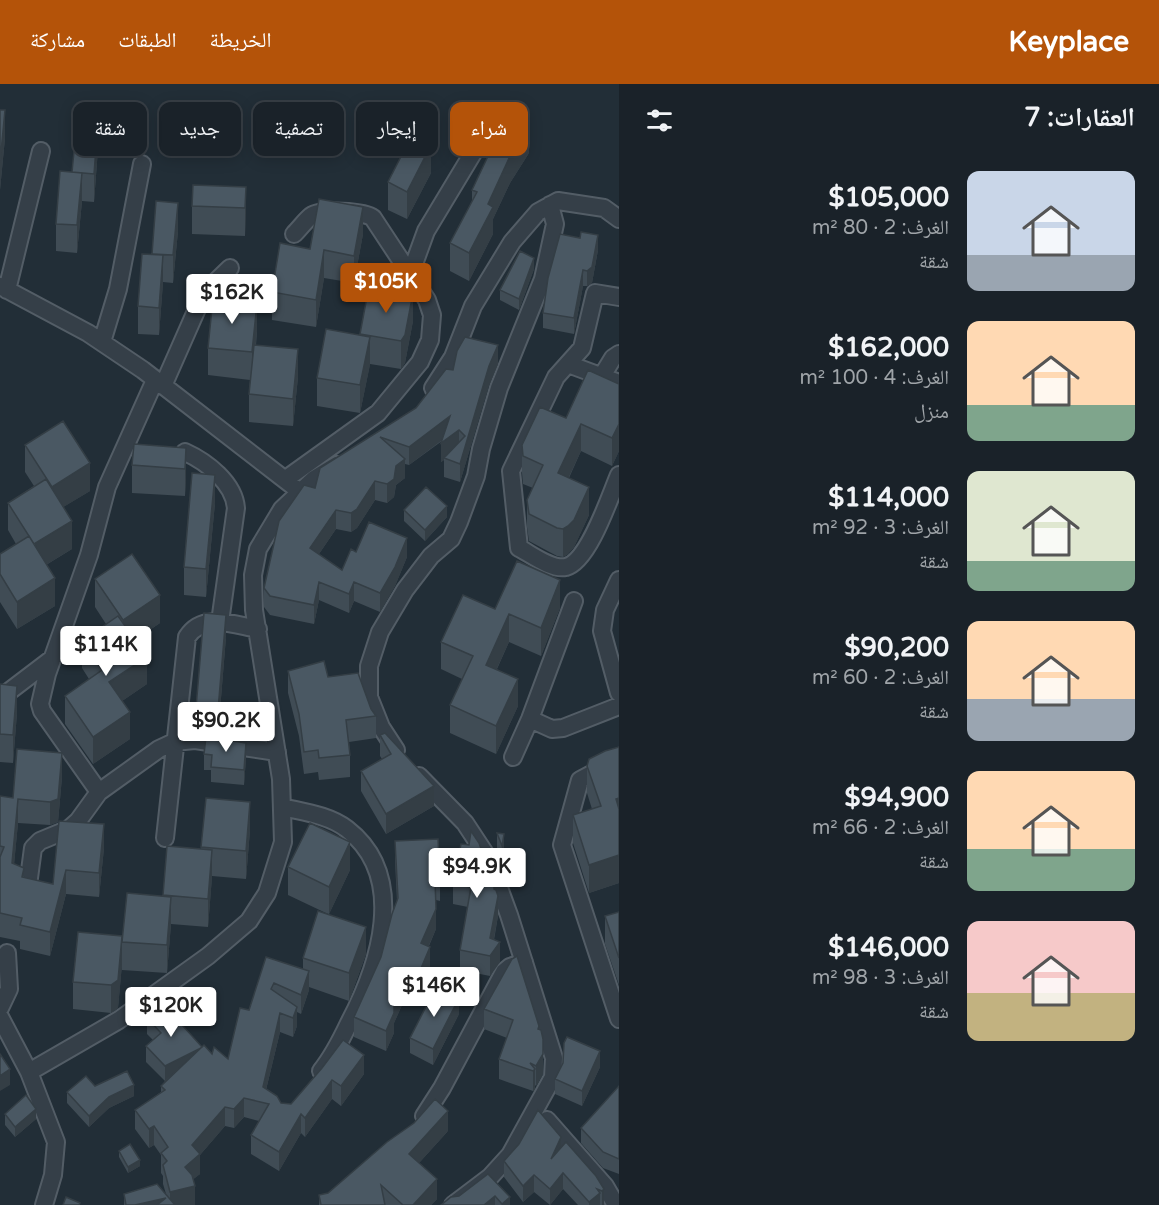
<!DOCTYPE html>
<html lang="ar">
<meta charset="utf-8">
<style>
body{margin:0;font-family:"Varela Round","Noto Naskh Arabic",sans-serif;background:#272f35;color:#f1f3f6;direction:rtl;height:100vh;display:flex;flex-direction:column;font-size:22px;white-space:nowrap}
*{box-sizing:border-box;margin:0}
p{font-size:20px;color:#9fa4a8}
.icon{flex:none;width:33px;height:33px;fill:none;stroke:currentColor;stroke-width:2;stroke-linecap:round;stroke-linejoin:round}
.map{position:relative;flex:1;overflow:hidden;direction:ltr}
.side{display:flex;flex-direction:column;background:#1a2229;width:540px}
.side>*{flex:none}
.guide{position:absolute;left:18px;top:18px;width:510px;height:54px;direction:rtl;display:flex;gap:12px}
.price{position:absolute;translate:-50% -51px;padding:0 14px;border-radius:6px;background:#fff;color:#222;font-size:20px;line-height:39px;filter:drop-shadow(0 2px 3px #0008)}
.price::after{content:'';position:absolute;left:50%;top:36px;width:18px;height:14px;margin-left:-9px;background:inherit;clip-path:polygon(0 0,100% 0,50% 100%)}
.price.active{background:#b45309;color:#fff}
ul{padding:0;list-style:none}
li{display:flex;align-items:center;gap:18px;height:150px;padding:0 24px}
li span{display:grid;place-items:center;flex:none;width:168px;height:120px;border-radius:12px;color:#555}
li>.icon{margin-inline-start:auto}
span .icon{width:72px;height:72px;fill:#fffc;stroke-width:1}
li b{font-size:26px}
h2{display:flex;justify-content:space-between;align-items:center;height:72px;padding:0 24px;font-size:26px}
.pill{padding:0 21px;border-radius:12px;background:#1a2229;box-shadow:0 3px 15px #0003,0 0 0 2px #383f46;font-size:21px;line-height:54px}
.pill.active{background:#b45309;color:#fff}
header{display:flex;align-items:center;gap:36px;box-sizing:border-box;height:84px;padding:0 30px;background:#b45309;color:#fff}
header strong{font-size:28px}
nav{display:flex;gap:33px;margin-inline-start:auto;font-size:21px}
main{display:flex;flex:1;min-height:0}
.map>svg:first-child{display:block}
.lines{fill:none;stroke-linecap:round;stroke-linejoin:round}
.minor-casing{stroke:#535d66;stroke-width:20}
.minor{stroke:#353f48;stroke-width:16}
.wall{fill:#404c55}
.shaded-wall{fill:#343e45}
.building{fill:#4a5863;stroke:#343e45;stroke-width:1.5}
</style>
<header>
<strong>Keyplace</strong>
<nav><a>الخريطة</a><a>الطبقات</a><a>مشاركة</a></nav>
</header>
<main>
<section class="side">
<h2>العقارات: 7<svg class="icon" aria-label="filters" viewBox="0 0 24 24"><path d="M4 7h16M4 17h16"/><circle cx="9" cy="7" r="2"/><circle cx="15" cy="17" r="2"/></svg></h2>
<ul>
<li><span style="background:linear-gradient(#c9d6e8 70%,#9aa5b1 0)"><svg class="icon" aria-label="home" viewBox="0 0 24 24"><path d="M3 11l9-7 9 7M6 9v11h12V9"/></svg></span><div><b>$105,000</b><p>الغرف: 2 · 80 m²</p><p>شقة</p></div></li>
<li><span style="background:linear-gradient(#ffd9b3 70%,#7fa58c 0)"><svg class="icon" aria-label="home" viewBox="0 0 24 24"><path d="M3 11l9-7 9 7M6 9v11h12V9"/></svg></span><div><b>$162,000</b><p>الغرف: 4 · 100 m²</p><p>منزل</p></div></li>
<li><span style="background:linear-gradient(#dfe7d0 75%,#7fa58c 0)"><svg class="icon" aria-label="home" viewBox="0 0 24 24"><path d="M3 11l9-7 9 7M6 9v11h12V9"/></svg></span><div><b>$114,000</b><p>الغرف: 3 · 92 m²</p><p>شقة</p></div></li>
<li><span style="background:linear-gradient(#ffd9b3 65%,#9aa5b1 0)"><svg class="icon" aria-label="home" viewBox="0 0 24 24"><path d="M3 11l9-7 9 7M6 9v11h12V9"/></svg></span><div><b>$90,200</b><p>الغرف: 2 · 60 m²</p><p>شقة</p></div></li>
<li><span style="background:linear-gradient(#ffd9b3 65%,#7fa58c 0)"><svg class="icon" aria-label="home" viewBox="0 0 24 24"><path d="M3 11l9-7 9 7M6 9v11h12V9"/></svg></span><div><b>$94,900</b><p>الغرف: 2 · 66 m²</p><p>شقة</p></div></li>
<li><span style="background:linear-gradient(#f6c9c9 60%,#c2b280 0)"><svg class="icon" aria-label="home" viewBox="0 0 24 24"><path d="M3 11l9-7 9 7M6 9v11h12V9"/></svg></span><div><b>$146,000</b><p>الغرف: 3 · 98 m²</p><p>شقة</p></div></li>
</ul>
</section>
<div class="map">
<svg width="619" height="1121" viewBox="0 0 619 1121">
<rect width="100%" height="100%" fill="#222e37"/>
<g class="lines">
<defs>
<path id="minor" d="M410 191 426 147 488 44
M0 202 88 249 143 286 293 402
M7 206 41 67
M619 213 595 209 582 264 556 293 511 387 519 464C531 470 551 486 566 483 589 477 610 412 619 391
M102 258 118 205 142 80
M568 280 619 299
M602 292 613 274 619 270
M163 302 204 209 230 184
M433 304 453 273 473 222 512 158 538 128 558 117 604 124 619 135
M185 368C207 378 234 399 236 424L220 538
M286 395 378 329 420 278 430 256 432 231 427 216 373 134C364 127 321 125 311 132 305 137 300 144 294 150
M619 496 605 526 602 547 619 609
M7 609 53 574
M530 635 552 645 563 644 619 622
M396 666 381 643 369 613V582L380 548 405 506 431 472 451 455 459 438 476 392 481 365 499 304 543 195 555 140 550 121
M513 673 530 635 574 517
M619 680 601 685 580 696 562 761 619 935
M419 692 465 739 488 774 509 831 554 974 553 993 510 1071 490 1093 453 1121
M99 708 42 627 40 620 47 590 89 471 107 403 155 296
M282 723C303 728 329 731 347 745 409 793 379 882 349 939 341 956 333 972 321 987
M165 754 187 553C203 528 234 541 258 545
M29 794 33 764 40 757 69 745 78 737 99 708 159 665 174 658 195 656 277 668
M0 924 9 905 7 869
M0 933 29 988 56 1058 53 1091 44 1121
M29 988 119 936 208 872 249 837 267 809 283 758 281 695 254 526 253 491 258 465 282 425 314 395 337 381
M424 1032 442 1004 504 888 510 883 524 878
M547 1036 605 1102 616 1121"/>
</defs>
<use href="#minor" class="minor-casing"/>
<use href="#minor" class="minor"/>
</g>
<path class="wall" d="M0 26 5 54 0 106Z
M98 65 94 118 82 117 77 169 56 167V140L72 88Z
M529 69 510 99 493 135V150L469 197 450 187V159L472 117V106Z
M431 89 407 135 388 126V98Z
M246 103 245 152 192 150V122Z
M178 147 173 199 163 198 159 251 138 250V222L152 170Z
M363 150 354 199 324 194 316 243 272 236V208L310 165Z
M598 166 592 199 587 202H583L574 250 543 244V229Z
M534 185 519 226 500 216V206Z
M413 237 405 279 401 285 370 280 360 329 317 322V294L360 251Z
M257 247 256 261 298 293 293 342 249 338V310L250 296 208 291V264Z
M498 280 489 301 460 398 444 393V376L441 378 442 357 409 381 405 380V394L396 401 394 413 387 419 375 416 357 444 351 448 336 445 319 470 342 486 356 468 407 473 395 502 380 528 354 517 349 529 319 516 314 540 270 531 264 523V504L315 404 416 324 453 286Z
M619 300V367L612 382 581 367 569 394 589 431 574 463 568 470 563 473 557 472 529 457 527 443V416L533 404 523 400 522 389V361Z
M25 361 90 407 63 423 72 465 46 481 55 522 17 545 0 518V470L16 460 8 446V419L34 402 25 388Z
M186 364V391L185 412 132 409V381Z
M215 419 206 513 184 511V483Z
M404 426 447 433 425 457 404 437Z
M95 495 160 539 135 556 147 600 122 617 130 655 93 680 65 640V612L89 595 82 584V557L106 540 95 523Z
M560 524 541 572 509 558 497 585 518 622 496 670 450 649V621L462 595 441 585V558L495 525Z
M226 553 220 626 248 628V653L196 645V624Z
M288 587 371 625 376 632V654L349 658 350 671V693L319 696 318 688 304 690 299 652 288 609Z
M0 600 17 629 13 679 0 678Z
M380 651 434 722 386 750 361 707V687L382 675 380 672Z
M619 663V799L589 809 573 759V731L592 725 587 709V682Z
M204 670 246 674 244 701 211 698V686H204Z
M62 693 58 738 50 741 18 739 14 780 24 793 53 800 59 737 104 764 99 813 66 810 50 872 20 865V857L0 853V712L13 714Z
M206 714 250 746 246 795 212 792 208 843 171 840 167 889 122 886V858L163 812 201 765Z
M497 749 504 750V770L502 782 497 769Z
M395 757 440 797V817L436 816V845L429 862 430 883 419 910H407L394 939V949L386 967 354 953V933L381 873 397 817 395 777Z
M288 783 350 786 329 830 366 870 349 917 309 903V906L301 930 297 928V942L293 953 280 948 266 1006 281 1019 291 1020 322 984 364 990 341 1022 332 1015 305 1053 301 1049 279 1087 251 1070V1051L259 1037 244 1033 234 1044 225 1042 200 1071V1090L193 1095 195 1121H124V1110H166L163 1100V1092L161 1089V1071L154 1061 149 1064 135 1045V1026L161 1008V1002L165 997 146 978V962L153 956 147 950V934L202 963 212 970 228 975 249 926 266 873 303 885V874L328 830 288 811Z
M453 800 494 805 498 832 494 856 500 878 490 892 460 886V866L468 823 453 820Z
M619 828V901L605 860V832Z
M122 880 118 924 111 929 73 925V898Z
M484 925 539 946 543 975V990L536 1002 535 1001V1005L533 1007 499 995V975L507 954 484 945Z
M459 930 433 981 410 969V954Z
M600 983 582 1022 555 1010V995Z
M95 1002 134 1012 109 1024 89 1043 67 1019V1008Z
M619 1002V1090L603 1084 581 1059V1044Z
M5 1030 36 1035 15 1053 5 1041Z
M448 1047 419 1079 437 1115 431 1121H319V1111L328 1109Z
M561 1064 604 1105V1121H578L563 1105 550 1121 534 1108 523 1118 504 1093V1077Z
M119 1067 140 1082 128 1089 119 1073Z
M488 1090 510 1121H441L459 1112Z"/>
<path class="shaded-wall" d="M5 26V54L0 106V79Z
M98 38V65L94 118V90Z
M529 42V69L510 99 493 135V150L469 197V169L488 120 510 72Z
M431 61V89L407 135V108Z
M82 89V117L77 169V141Z
M246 103V130L245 152V124Z
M178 119V147L173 199V171Z
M363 123V150L354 199V172Z
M598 151V166L592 199 587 202V187Z
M324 166V194L316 243V216Z
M163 171V199L159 251V224Z
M534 174V185L519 226V215Z
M583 186V202L574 250V234Z
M413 209V237L405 279 401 285V257Z
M257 219V247L252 296V268Z
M370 253V281L360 329V301Z
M498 261V280L489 301 460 398V380L489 282Z
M298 265V293L293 342V315Z
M450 332V350L409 381V363Z
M581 340V367L558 416V389Z
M619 340V367L612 382V354Z
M459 346V365L444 374V376L441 378V359Z
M186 364V391L185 412V385Z
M405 375V394L396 401 394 413 387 419V400L396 382Z
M90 379V407L52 430V403Z
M215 391V419L206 513V485Z
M375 397V416L357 444 351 448V429Z
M589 403V431L574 463 568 470 563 473V445Z
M447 422V433L425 457V446Z
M336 426V445L310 483V464Z
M72 437V465L34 488V460Z
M407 454V473L395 502 380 528V509Z
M55 494V522L17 545V518Z
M560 496V524L541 572V544Z
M319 498V516L314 540V521Z
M354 498V517L349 529V510Z
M160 511V539L123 564V536Z
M509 530V558L486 608V581Z
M226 531V553L220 627H218Z
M147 573V600L109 626V598Z
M518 595V622L496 670V642Z
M17 602V629L13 679V651Z
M130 628V655L93 680V653Z
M246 659V674L244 701V686Z
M62 669V693L58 738 50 741V718Z
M434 702V722L386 750V730Z
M619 714V742L616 715Z
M18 715V739L12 803V779Z
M250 718V746L246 795V767Z
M104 740V764L99 813V789Z
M504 750V770L502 782V762Z
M350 758V786L329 830V803Z
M212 766V794L208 843V815Z
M619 771V799L589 809V781Z
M66 786V810L50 872V848Z
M498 812V832L491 870 500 858V878L490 892V854Z
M171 813V840L167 889V861Z
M436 825V845L421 879V859Z
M366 843V870L349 917V889Z
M122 852V880L118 924 111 929V901Z
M430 863V883L419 910V889Z
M309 887V906L301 930V911Z
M407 890V910L394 939V949L386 967V947L394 920Z
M459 914V930L433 981V965Z
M297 923V942L293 953V934Z
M280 929V948L263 1018V1003Z
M543 955V990L536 1002V982Z
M203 963 165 997V982Z
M600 967V983L582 1022V1007Z
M364 971V990L341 1022V1002Z
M10 985V1001L0 1007V992Z
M535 985V1005L533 1007V987Z
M332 996V1015L305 1053V1034Z
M134 1001V1012L109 1024 89 1043V1032L109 1013Z
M244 1014V1033L234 1044V1025Z
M225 1023V1042L200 1071V1090L185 1102V1083L192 1061Z
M36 1025V1035L15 1053V1043Z
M448 1027V1047L409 1090V1070Z
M301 1030V1049L279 1087V1068Z
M154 1042V1061L149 1064V1045Z
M561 1053V1069L551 1075Z
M140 1076V1082L128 1089V1083Z
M563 1089V1105L550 1121V1105Z
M534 1091V1108L523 1118V1102Z
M437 1095V1115L431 1121H413Z
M195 1102V1121H170V1108Z
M604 1105V1121H602V1107Z
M600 1109V1121H589V1118Z
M495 1112V1121H484Z
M510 1113V1121H502V1120Z
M166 1114V1121H135Z"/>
<path class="building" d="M0 26H5L0 79Z
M517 27 529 42 510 72 488 120 493 123 469 169 450 159 477 108 472 106 498 51Z
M77 36 98 38 94 90 72 88Z
M412 51 431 61 407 108 388 98Z
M60 87 82 89 77 141 56 140Z
M193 101 246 103 245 124 192 122Z
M319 115 363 123 354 172 324 166 316 216 272 208 280 159 310 165Z
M156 117 178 119 173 171 152 170Z
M581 148 598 151 592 183 587 187 583 186 574 234 543 229 548 194 560 150 580 154Z
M520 167 534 174 519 215 500 206Z
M142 170 163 171 159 224 138 222Z
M369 202 413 209 405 251 401 257 360 250Z
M213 214 257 219 252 268 208 264Z
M326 245 370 253 360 301 317 294Z
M465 253 498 261 489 282 460 380 444 374 465 352 459 346 441 359 450 332 409 363 380 353 405 375 396 382 394 395 387 400 375 397 357 425 351 429 336 426 310 464 342 486 351 465 356 468 369 438 407 454 395 483 380 509 354 498 349 510 319 498 314 521 270 512 264 504 279 437 304 401 315 404 320 384 416 324 446 285 453 286 457 267Z
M254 261 298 265 293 315 249 310Z
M588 286 619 300V340L612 354 581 340 558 389 589 403 574 436 568 442 563 445 557 444 529 430 527 416 543 381 523 372 522 361 540 323 566 334Z
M63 337 90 379 52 403 25 361Z
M134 360 186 364 185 385 132 381Z
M192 389 215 391 206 485 184 483Z
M46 395 72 437 34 460 8 419Z
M426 403 447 422 425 446 404 426Z
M29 452 55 494 17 518 0 490V470Z
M132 470 160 511 123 536 95 495Z
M517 477 560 496 541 544 509 530 486 581 518 595 496 642 450 621 473 572 441 558 463 511 495 525Z
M204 529 226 531 218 626 248 628V631L196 624Z
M118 532 147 573 109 598 130 628 93 653 65 612 102 586 82 557Z
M324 577 328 593 358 589 371 625 376 632 346 636 350 671 319 674 318 666 304 668 299 630 288 587Z
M0 600 17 602 13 651 0 650Z
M385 649 434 702 386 730 361 687 391 670 380 651Z
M206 653 246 659 244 686 211 683 212 671 204 670Z
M619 663V714L616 715 619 725V771L589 781 573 731 601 722 587 682 589 675 605 667Z
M17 665 62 669 58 715 50 718 18 715 12 779 24 784 22 793 53 800 59 737 104 740 99 789 66 786 50 848 20 841 22 834 0 829V773L4 763 0 762V712L13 714Z
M206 714 250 718 246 767 201 763Z
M310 739 350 758 329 803 288 783Z
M471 747 479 759 494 802V805L496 806 498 812 490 854 500 858 490 872 460 866 471 803 453 800 461 760 469 761Z
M497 749 504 750 502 762Z
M438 755 440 797 435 796 436 825 421 859 430 863 419 889 407 890 394 920V929L386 947 354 933 381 873 392 830 398 814 395 757Z
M167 762 212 766 208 815 163 811Z
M127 809 171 813 167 861 122 858Z
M318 827 366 843 349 889 303 874Z
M619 828V874L605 832Z
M78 848 122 852 118 896 111 901 73 898Z
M517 872 539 942 538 945 541 946 543 955V970L536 982 530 979 535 985 533 987 499 975 513 936 484 925 512 875Z
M266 873 309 887 301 911 274 899 271 905 297 923 293 934 280 929 263 1003 277 1012 281 1019 291 1020 322 984 343 956 364 971 341 1002 332 996 305 1034 301 1030 279 1068 251 1051 269 1020 244 1014 234 1025 225 1023 192 1061 200 1070 185 1083 192 1091 195 1102 170 1108 163 1081 167 1077 161 1069 168 1063 154 1042 149 1045 135 1026 165 1006 161 1002 204 961 212 970 214 963 228 975 240 924 249 926Z
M436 903 459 914 433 965 410 954Z
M163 920 202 963 199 965 165 982 146 962 161 949 147 934Z
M567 953 600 967 582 1007 555 995 563 979 564 959Z
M0 970 10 985 0 992Z
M127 987 134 1001 109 1013 89 1032 67 1008 86 992 95 1002Z
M619 1002V1075L603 1068 581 1044Z
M26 1011 36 1025 15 1043 5 1030Z
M435 1015 448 1027 409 1070 437 1095 413 1121H403L381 1101 385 1121H321L319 1111 328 1109 387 1058 414 1039Z
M538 1026 561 1053 551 1075 566 1058 596 1092 604 1105 602 1107 597 1105 600 1109 589 1118 563 1089 550 1105 534 1091 523 1102 504 1077 519 1060Z
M130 1060 140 1076 128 1083 119 1067Z
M488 1090 510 1113 502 1120 495 1112 484 1121H441L451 1113 459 1112Z
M157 1100 175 1121H157L166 1114 135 1121H126L124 1110Z
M66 1113 80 1119 79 1121H63Z"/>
</svg>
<b class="price active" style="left:386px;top:230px">$105K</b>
<b class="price" style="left:232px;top:241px">$162K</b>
<b class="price" style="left:106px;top:593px">$114K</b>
<b class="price" style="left:226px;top:669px">$90.2K</b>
<b class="price" style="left:477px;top:815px">$94.9K</b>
<b class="price" style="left:434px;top:934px">$146K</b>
<b class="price" style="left:171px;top:954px">$120K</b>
<div class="guide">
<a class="pill active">شراء</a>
<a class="pill">إيجار</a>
<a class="pill">تصفية</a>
<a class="pill">جديد</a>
<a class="pill">شقة</a>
</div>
</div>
</main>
